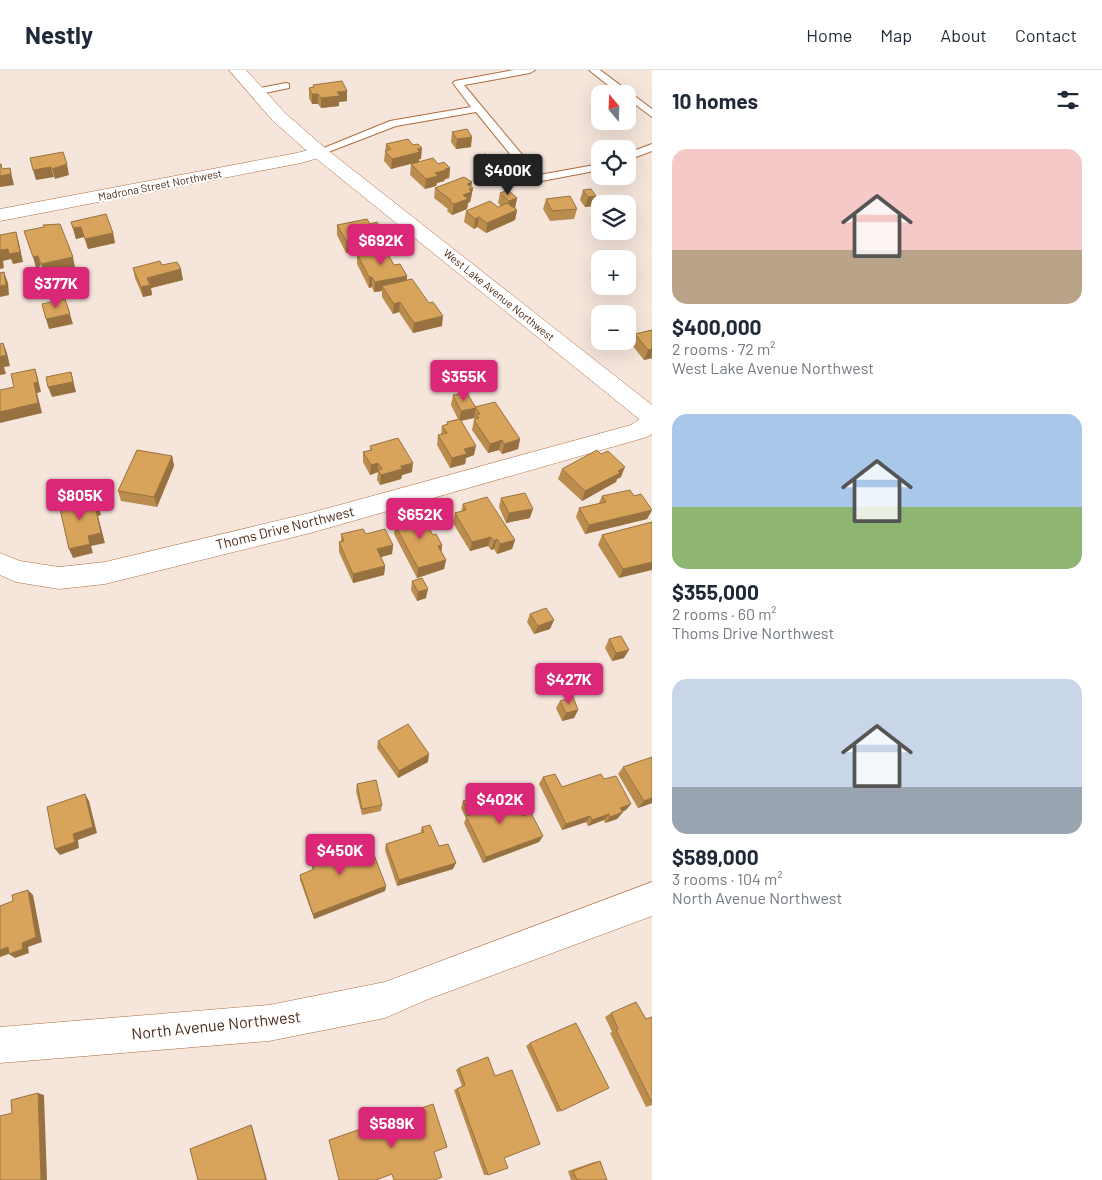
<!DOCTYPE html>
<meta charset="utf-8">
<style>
body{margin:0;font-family:Barlow,sans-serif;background:#f2f2f3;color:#1f2937;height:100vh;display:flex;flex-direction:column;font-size:19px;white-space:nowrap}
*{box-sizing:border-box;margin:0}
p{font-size:16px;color:#747a83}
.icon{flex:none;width:28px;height:28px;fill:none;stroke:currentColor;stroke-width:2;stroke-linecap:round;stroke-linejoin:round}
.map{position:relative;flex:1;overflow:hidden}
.panel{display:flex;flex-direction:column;background:#fff;width:450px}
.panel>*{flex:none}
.needle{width:32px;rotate:341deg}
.buttons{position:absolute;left:591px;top:15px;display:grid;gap:10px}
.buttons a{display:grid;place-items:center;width:45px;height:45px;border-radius:10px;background:#fff;box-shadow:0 5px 20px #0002;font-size:25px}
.price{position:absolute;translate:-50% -42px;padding:0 11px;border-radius:5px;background:#db2777;color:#fff;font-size:16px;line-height:32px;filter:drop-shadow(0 1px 2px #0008)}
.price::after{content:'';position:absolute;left:50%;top:30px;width:15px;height:11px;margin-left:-8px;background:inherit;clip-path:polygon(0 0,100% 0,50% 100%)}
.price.selected{background:#222;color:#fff}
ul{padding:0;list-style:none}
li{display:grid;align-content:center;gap:10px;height:265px;padding:0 20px}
li span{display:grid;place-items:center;height:155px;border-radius:15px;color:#555}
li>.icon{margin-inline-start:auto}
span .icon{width:90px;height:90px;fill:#fffc;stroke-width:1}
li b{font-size:21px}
h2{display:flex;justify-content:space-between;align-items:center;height:60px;padding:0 20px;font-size:21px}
header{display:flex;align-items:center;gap:30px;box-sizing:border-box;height:70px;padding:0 25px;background:#fff;border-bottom:1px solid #e0e1e3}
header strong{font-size:24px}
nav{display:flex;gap:28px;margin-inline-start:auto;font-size:18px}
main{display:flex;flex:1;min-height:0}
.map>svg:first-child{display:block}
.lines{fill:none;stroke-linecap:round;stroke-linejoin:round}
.lane-casing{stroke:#b16c3c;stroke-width:2}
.street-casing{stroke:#b16c3c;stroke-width:1}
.secondary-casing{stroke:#b16c3c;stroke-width:1}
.lane{fill:#fff;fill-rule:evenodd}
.street{fill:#fff;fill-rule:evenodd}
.secondary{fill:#fff;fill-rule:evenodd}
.wall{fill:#ba8c4e}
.shaded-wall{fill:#977240}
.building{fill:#d8a35b;stroke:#977240}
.labels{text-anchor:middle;stroke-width:4;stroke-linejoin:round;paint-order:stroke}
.far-street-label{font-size:11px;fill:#492b17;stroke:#fff}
.street-label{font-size:14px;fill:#492b17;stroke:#fff}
.near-street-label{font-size:16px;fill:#492b17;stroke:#fff}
</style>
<header>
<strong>Nestly</strong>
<nav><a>Home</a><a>Map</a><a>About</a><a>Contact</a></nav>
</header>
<main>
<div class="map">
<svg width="652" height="1110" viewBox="0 0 652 1110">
<rect width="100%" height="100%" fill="#f5e5db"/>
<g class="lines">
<defs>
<path id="lane" d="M514 0H535L530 3 464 15 539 105 600 94V100L536 112 532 111 476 42 396 56 323 84H315L314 82 390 51 471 37 453 13 455 11Z
M589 0H600L652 39V47L628 29V24H619Z
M286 13 289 14V18L255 25 250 22 255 19Z
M652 74V81L628 90V83Z"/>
<path id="street" d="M319 77 325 78 328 82 325 86 301 93 0 151V139L297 83Z
M652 344V364L647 367 314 462 105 514 59 519 16 512 0 505V483L20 491 59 497 105 492 314 442 631 355 644 346Z
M652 812V846L426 930 385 948 269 971 0 993V957L269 935 385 912Z"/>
<path id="secondary" d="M229 0H246L285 43 325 78 652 335V355L644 353 313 86 273 51Z"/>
</defs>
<use href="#lane" class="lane-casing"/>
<use href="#street" class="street-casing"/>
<use href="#secondary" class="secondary-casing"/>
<use href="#lane" class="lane"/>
<use href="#street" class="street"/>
<use href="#secondary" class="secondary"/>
</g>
<path class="wall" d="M313 15 347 31 339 32V36L321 38 318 34H312L309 28V18L313 17Z
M452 62 471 77 456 79 451 72Z
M386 74 421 89 391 99 384 91Z
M475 86 491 89 489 100 478 102 474 97Z
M411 94H438L450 98 449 108 445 109 444 111 437 113 436 116 425 119 410 105Z
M471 117 473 118 471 128 470 132 468 133 467 139 452 145 447 141 448 139 434 128 435 118Z
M583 120 593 136 585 137 580 130Z
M500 123 517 128 515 138 517 140 515 150 486 163 477 157 474 159 464 152 466 141 498 137 501 136 498 133Z
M546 129 577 139 574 149 550 151 543 139Z
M71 152 113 163 115 173 88 179 84 167 76 169Z
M370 154 382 160 381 171H377V177L346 183 337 165V155Z
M357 184 394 195 407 206V211L442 256 413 263 399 242 393 244 382 227V221L374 222 372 217 369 218 357 194Z
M162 195 183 210 151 218 152 225 143 227 135 208 133 198Z
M652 260V288L644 290 632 275 635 264Z
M453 325 475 337 520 369 518 379 502 384 499 380 488 383 472 360 474 350 475 349 474 348 461 351 474 385 466 388 465 394 450 398 437 375 438 365 441 364 442 356 447 355V352L458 349 451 335Z
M370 376 412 402 402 405 401 409 380 415 377 410 378 402 370 405 363 392V382L370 380Z
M172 386 174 396 157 437 121 431 118 421Z
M562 399 621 407 617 409 616 412 582 431 558 409Z
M602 426 652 440 647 449 585 464 576 447 579 438 599 433Z
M501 428 530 448 506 453 499 437Z
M463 434 515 470 512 479 497 484 494 479 491 480 488 476 470 481 453 453 455 443 461 442Z
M403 445 433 465 442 475 441 482 446 490 444 499 417 508 394 464 395 455 402 453Z
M652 452 619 508 598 475 602 465Z
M341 464H366L393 475 392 484 381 487 385 496 384 505 353 513 339 482V472H341Z
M412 511 426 528 417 531 411 520Z
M530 544 550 559 534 564 527 552Z
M609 569 624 588 612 591 605 578Z
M560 631 578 640 574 648 562 651 556 638Z
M378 671 428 692 398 708 377 678Z
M652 687V733L638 738 618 704 623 697Z
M543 707 562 717 604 709 626 740 622 742H623L617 749 605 753 604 750 588 756 586 752 562 760 539 714Z
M357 714 382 735 381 741 362 745 356 721Z
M463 731 493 739 502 736 504 732 522 746 543 766 539 772 483 793 464 753 466 748 461 738Z
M422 757 439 776 453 799 397 816 385 780 386 774 420 764Z
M309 783H354L386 816 385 821 314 849 300 810V805L313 800 309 789Z
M611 943 646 949 652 947V1035L646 1037 610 963 612 962 605 947Z
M530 973 561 1041 557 1042 526 976Z
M459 998 504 1088 488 1105H484L454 1020 462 1016 456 1000Z
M600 1091 607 1110H571L568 1101 594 1092Z"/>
<path class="shaded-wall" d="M347 21V31L339 32V36L321 38V28L337 22Z
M312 24H318V34H312Z
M472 67 471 77 456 79 457 69Z
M422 78 421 89H419V92L391 99 392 89Z
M491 89 489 100 478 102 480 92Z
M67 94 69 105 55 109 52 99Z
M51 97 54 107 36 110 33 100Z
M10 98 14 115 0 117V106L4 105Z
M450 98 449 108 445 109 444 111 437 113 436 116 425 119 426 109 435 103Z
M472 112 471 119 473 118 471 128 470 132 468 133 467 139 452 145 454 134 463 125 467 114Z
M596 126 593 136 585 137 588 127Z
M517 128 515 138 507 141 509 131Z
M517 140 515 150 486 163 487 153Z
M479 147 477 157 474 159 475 149Z
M81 157 84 167 76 169 73 158Z
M382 160 381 171H377V177L346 183 347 172 374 162Z
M16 162 19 173 23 192 13 194 11 189 3 191 4 198 0 199V180Z
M113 163 115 173 88 179 85 169Z
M38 186 41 196 36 198 33 187Z
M73 187 75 197 44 204 41 194Z
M181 199 183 210 151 218 152 225 143 227 141 217 147 208Z
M4 202 8 213 9 225 0 227V216Z
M407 206 406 216H382V221L374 222 375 212Z
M369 207H372V217L369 218Z
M400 232 399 242 393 244 394 234Z
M70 244 73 254 49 259 46 249Z
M443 246 442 256 413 263 414 253Z
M3 273 7 283 10 296 4 297 6 304 0 305V287Z
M652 279V288L644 290 648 280Z
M35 299 38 309 41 322 37 323 42 343 0 353V342L34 313Z
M71 302 76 322 52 327 48 317Z
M476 338 474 348 459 351 461 341Z
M520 369 518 379 502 384 504 374Z
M502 370 499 380 488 383 490 374Z
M476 376 474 385 466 388 465 394 450 398 452 388 464 379Z
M172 386 174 396 157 437 154 427Z
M378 393V402L370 405 371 395Z
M413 393 412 402 402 405 401 409 380 415 381 405 401 396Z
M625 397 621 407 617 409 616 412 582 431 585 421Z
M95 424 101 445 98 446 105 473 91 476 93 483 73 488 69 479 88 466 95 436Z
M533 439 530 448 506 453 509 443Z
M652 440 647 449 585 464 589 455Z
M491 467 488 476 470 481 472 472Z
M497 469 494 479 491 480 494 471Z
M515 470 512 479 497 484 500 474Z
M393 475 392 484 377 488V479Z
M442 475 441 484 438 476Z
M446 490 444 499 417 508 418 498Z
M652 492V500L619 508 623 499Z
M385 496 384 505 353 513V504Z
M428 519 426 528 417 531 418 522Z
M554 550 550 559 534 564 538 556Z
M629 580 624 588 612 591 616 583Z
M578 640 574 648 562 651 566 643Z
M429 684 428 692 398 708 399 701Z
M85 724 89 731 97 763 78 770 79 778 60 785 55 779 73 764Z
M652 728V733L638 738 644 731Z
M631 734 626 740 615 744 620 738Z
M623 742 617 749 605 753 610 747Z
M609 744 604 750 588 756 592 750Z
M590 746 586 752 562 760 566 754Z
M543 766 539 772 483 793 486 787Z
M456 793 453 799 397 816 399 810Z
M386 816 385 821 314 849 313 844Z
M28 820 33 825 42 872 28 877 29 883 15 888 9 884 22 873Z
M8 877 14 882 0 887V880Z
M38 1023 44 1025 47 1110H41Z
M251 1055 252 1056 267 1110H266Z"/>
<path class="building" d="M342 11 347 21 337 22 340 26 321 28 318 24H312L309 18 314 17 313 15Z
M467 59 472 67 457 69 452 62Z
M408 69 413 75 418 74 422 78 417 79 420 82 392 89 385 81 391 79 386 74Z
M63 82 67 94 52 99 51 97 33 100 30 88Z
M486 84 491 89 480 92 475 86Z
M433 88 438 94 444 92 450 98 445 99 446 100 435 103 438 106 426 109 411 94Z
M0 94H1L2 99 10 98 11 104 0 106Z
M464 107 472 112 467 114 473 118 469 119 471 122 463 125 468 129 454 134 449 131 451 130 435 118Z
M591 119 596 126 588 127 583 120Z
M508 120 517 128 509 131 500 123Z
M570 126 577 139 552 141 546 129Z
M490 131 498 137 507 133 517 140 487 153 479 147 475 149 466 141Z
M106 144 113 163 85 169 81 157 73 158 71 152Z
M367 149 370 154 377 152 382 160 374 162 377 167 347 172 337 155Z
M60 154 73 187 41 194 38 186 33 187 24 161 44 157 43 155Z
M16 162 20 182 9 184 8 179 0 180V165Z
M385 179 394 195 400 194 407 206 375 212 372 207H369L357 184Z
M160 191 162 195 177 192 181 199 147 208 150 215 141 217 133 198Z
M4 202 6 215 0 216V203Z
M412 209 429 233 433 232 443 246 414 253 400 232 394 234 382 216Z
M65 229 70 244 46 249 42 234Z
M652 260V279L648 280 635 264Z
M3 273 6 285 0 287V274Z
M35 299 38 312 34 313 38 333 0 342V320L14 317 11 304Z
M71 302 73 312 48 317 46 307Z
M467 323 476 338 461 341 453 325Z
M495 332 520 369 504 374 502 370 490 374 474 350 479 348 476 345 480 344 475 337Z
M460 349 476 376 464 379 467 384 452 388 438 365 447 363 442 356 448 354 447 352Z
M398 368 413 393 401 396 402 399 381 405 378 400 382 399 378 393 371 395 363 382 372 380 370 376Z
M137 380 172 386 154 427 118 421Z
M597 380 601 384 608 381 625 397 618 401 620 403 585 421 562 399Z
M630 420 634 426 641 424 652 440 589 455 579 438 606 432 602 426Z
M525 423 533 439 509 443 501 428Z
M95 424 98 435 95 436 101 463 88 466 90 474 69 479 60 439 64 438 63 432Z
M487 427 515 470 500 474 497 469 494 471 491 467 472 472 455 443 466 440 463 434Z
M422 439 428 449 424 450 433 465 436 464 442 475 438 476 446 490 418 498 395 455 406 451 403 445Z
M652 452V492L623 499 602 465Z
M363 459 366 464 385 459 393 475 377 479 385 496 353 504 339 472 344 471 341 464Z
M422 508 428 519 418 522 412 511Z
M546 538 554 550 538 556 530 544Z
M621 566 629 580 616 583 609 569Z
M573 627 578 640 566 643 560 631Z
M408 654 429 684 399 701 378 671Z
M652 687V728L644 731 623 697Z
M555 704 562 717 601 704 604 709 616 706 631 734 620 738 623 742 610 747 609 744 592 750 590 746 566 754 543 707Z
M376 710 382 735 362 739 357 714Z
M485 723 493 739 505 735 504 732 513 729 522 746 531 743 543 766 486 787 466 746 470 745 463 731Z
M85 724 93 757 73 764 75 772 55 779 47 737Z
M430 755 439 776 448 774 456 793 399 810 386 774 424 762 422 757Z
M348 768 354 783 358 782 361 790 374 785 386 816 313 844 300 805 314 799 309 783Z
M28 820 36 867 22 873 23 879 9 884 8 877 0 880V836L13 831 12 825Z
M636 932 646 949 652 947V1033L616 960 618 959 611 943Z
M576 953 609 1018 561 1041 530 973Z
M488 987 495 1006 512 1000 540 1074 504 1088 508 1098 488 1105 457 1019 465 1015 459 998Z
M38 1023 41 1110H0V1046L12 1043 11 1030Z
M433 1034 447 1077 434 1082 442 1107 435 1110H394L392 1104 376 1110H339L329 1070Z
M251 1055 266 1110H198L190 1079Z
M600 1091 607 1110H577L573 1101Z"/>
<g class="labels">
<g class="far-street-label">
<text transform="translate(160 115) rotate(-11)" y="4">Madrona Street Northwest</text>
<text transform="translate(499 225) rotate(39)" y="4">West Lake Avenue Northwest</text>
</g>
<g class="street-label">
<text transform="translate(285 458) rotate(-14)" y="5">Thoms Drive Northwest</text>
</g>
<g class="near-street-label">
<text transform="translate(216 955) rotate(-6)" y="6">North Avenue Northwest</text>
</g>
</g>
</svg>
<div class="buttons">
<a><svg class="needle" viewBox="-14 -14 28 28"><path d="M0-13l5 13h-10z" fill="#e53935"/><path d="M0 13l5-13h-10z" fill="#747a83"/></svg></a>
<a><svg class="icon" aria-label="locate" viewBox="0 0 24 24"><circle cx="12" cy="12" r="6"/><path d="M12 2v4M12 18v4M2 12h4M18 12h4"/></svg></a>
<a><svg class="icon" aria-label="layers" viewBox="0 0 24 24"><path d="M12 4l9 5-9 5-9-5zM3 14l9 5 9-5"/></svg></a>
<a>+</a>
<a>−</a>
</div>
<b class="price selected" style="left:508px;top:126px">$400K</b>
<b class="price" style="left:381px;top:196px">$692K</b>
<b class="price" style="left:56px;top:239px">$377K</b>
<b class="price" style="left:464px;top:332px">$355K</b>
<b class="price" style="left:80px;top:451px">$805K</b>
<b class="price" style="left:420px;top:470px">$652K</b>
<b class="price" style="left:569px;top:635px">$427K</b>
<b class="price" style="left:500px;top:755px">$402K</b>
<b class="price" style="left:340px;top:806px">$450K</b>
<b class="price" style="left:392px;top:1079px">$589K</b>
</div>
<section class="panel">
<h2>10 homes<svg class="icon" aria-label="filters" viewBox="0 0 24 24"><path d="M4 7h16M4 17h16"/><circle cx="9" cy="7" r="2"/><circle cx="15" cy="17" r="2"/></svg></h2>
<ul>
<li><span style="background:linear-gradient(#f6c9c9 65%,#b9a48a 0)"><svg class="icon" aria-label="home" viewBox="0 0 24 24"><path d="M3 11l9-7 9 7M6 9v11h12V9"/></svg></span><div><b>$400,000</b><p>2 rooms · 72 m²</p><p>West Lake Avenue Northwest</p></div></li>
<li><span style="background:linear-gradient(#a9c7e8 60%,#8fb573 0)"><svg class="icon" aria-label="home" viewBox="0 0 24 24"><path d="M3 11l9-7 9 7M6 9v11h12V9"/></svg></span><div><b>$355,000</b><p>2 rooms · 60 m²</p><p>Thoms Drive Northwest</p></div></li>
<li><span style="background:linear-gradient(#c9d6e8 70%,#9aa5b1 0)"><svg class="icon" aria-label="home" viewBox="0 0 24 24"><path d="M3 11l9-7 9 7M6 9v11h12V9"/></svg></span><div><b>$589,000</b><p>3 rooms · 104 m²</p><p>North Avenue Northwest</p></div></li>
</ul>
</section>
</main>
